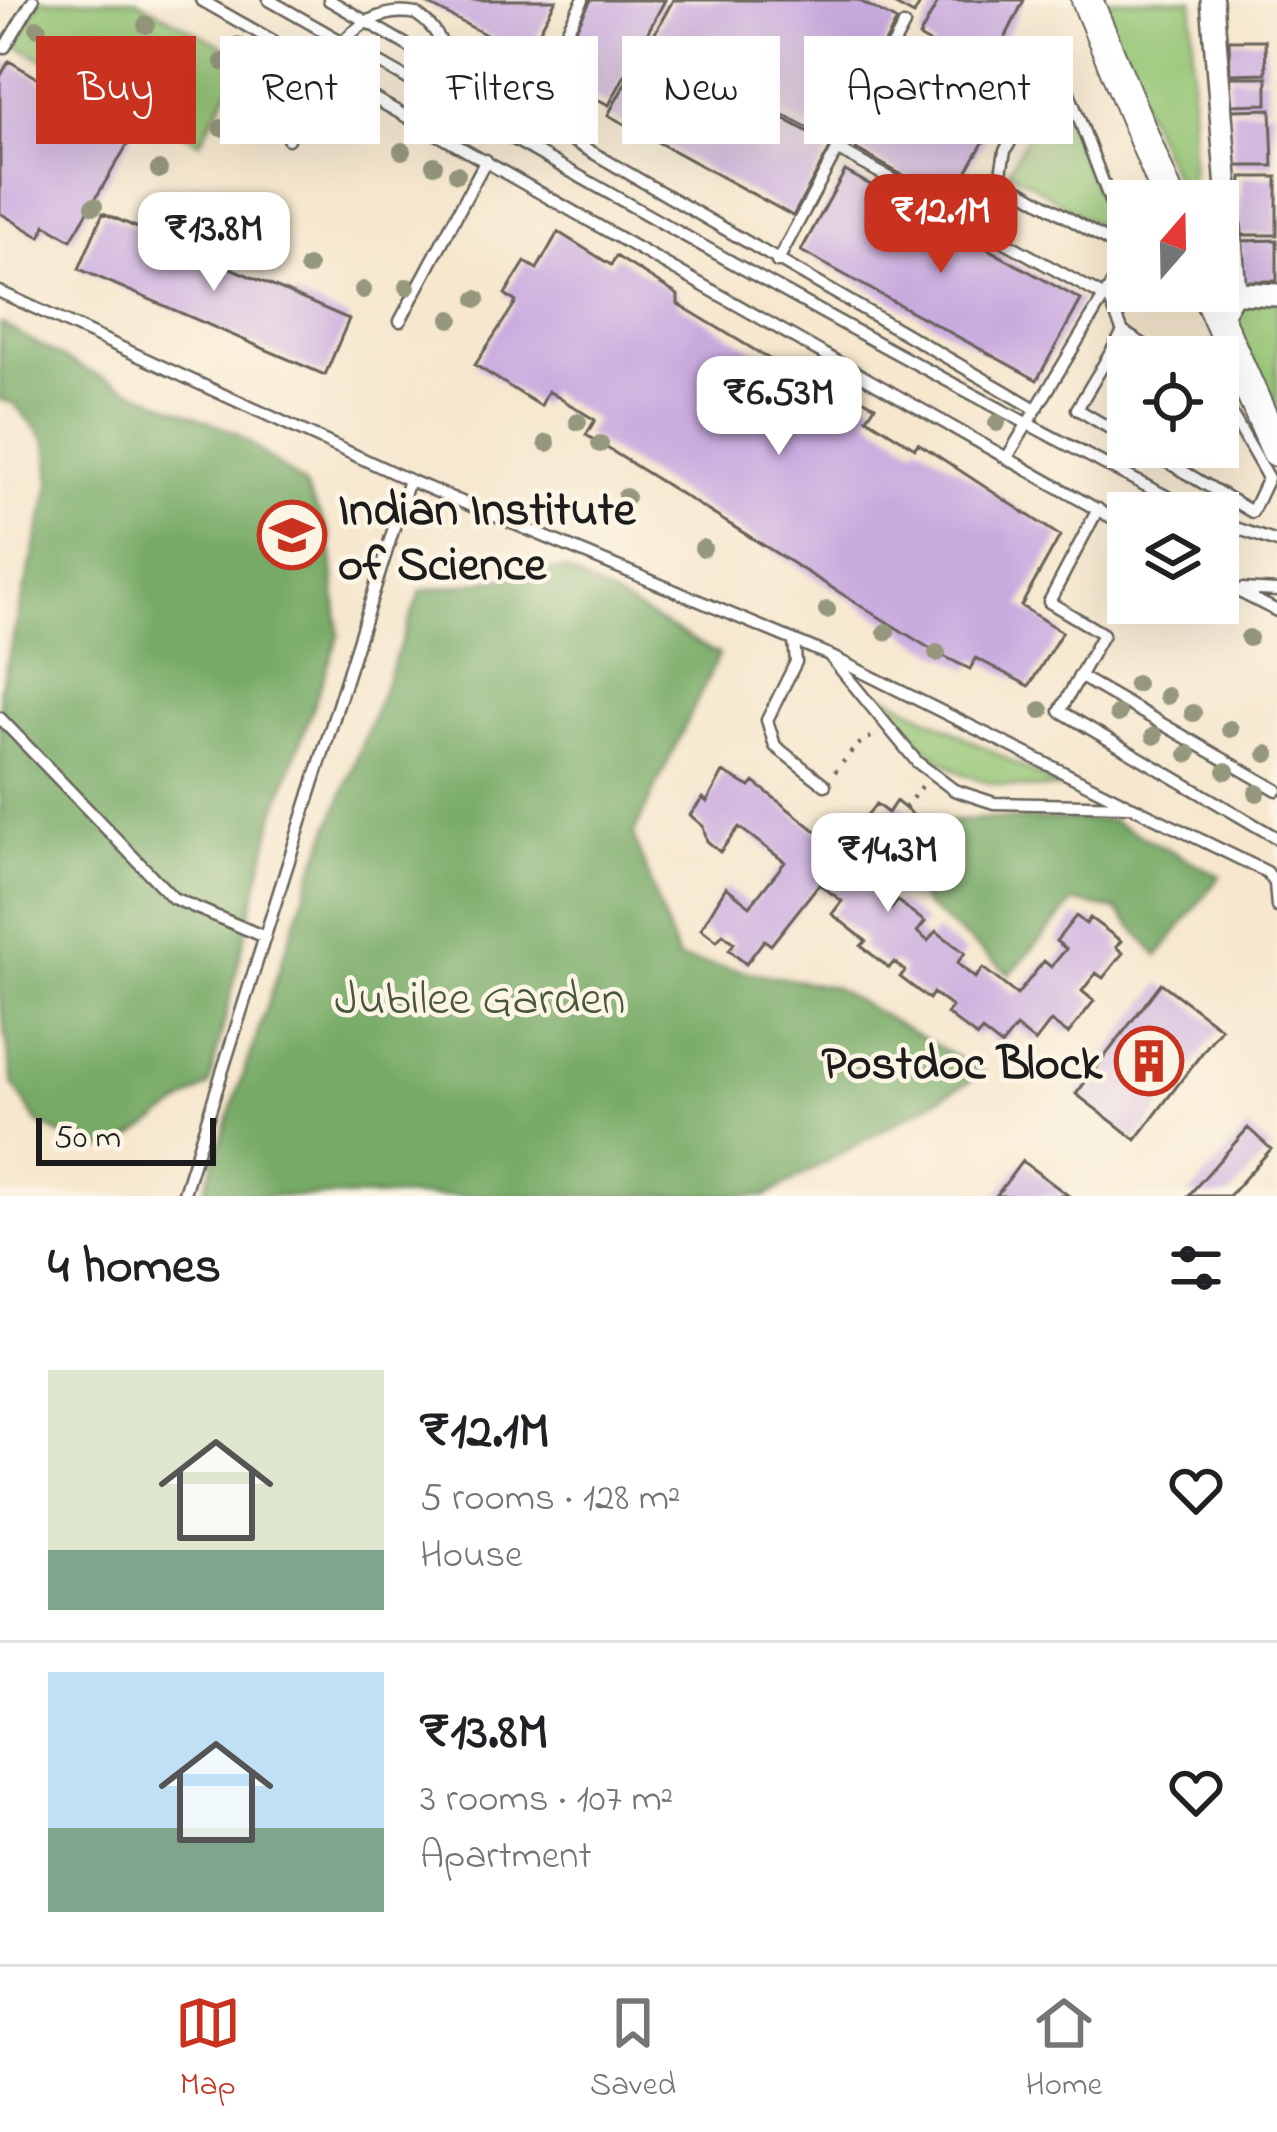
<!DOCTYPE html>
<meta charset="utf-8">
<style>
body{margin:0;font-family:"Indie Flower",sans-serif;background:#f6f6f6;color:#202124;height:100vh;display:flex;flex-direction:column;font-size:45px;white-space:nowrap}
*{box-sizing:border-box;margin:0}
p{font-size:39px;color:#757577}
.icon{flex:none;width:66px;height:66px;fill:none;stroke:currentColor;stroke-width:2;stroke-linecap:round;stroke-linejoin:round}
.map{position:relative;height:1196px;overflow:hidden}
.drawer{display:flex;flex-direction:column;background:#fff;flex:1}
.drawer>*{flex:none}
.banner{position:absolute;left:36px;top:36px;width:1206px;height:108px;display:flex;gap:24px}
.needle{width:78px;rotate:20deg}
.controls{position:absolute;left:1107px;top:180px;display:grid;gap:24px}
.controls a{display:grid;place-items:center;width:132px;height:132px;border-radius:0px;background:#fff;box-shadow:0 12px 48px #0002;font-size:60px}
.scale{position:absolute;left:36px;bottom:30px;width:180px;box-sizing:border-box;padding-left:12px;border:6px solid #1c1c1c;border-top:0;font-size:33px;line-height:42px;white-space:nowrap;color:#1c1c1c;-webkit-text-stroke:9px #fcf5e5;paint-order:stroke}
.price{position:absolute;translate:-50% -102px;padding:0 27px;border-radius:24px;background:#fff;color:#222;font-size:39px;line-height:78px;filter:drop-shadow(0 3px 6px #0008)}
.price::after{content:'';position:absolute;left:50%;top:72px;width:36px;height:27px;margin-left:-18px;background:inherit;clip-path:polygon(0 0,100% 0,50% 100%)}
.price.active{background:#c8321e;color:#fff}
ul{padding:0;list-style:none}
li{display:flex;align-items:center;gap:36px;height:300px;padding:0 48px}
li+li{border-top:3px solid #e0e0e0}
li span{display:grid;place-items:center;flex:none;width:336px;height:240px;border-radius:0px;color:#555}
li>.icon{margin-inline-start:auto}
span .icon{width:144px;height:144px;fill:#fffc;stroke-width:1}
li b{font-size:51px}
h2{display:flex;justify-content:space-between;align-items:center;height:144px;padding:0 48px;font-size:51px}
.chip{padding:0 42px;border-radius:0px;background:#fff;box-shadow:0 12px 48px #0002;font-size:42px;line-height:108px}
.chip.active{background:#c8321e;color:#fff}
.tab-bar{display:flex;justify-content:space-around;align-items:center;height:168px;border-top:3px solid #e0e0e0;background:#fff;font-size:33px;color:#757577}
.tab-bar a{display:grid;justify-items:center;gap:6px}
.tab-bar .active{color:#c8321e}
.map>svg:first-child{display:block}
.green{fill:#94c574;stroke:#587048;stroke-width:3}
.forest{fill:#7a6;stroke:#4a6341;stroke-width:3}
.building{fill:#c9aadf}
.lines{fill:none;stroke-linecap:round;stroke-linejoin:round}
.lane-casing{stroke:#68635a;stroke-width:15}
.street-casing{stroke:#68635a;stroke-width:26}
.secondary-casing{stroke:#68635a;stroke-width:34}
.path{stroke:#68635a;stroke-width:4.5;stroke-dasharray:3 9;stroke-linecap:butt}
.lane{stroke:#fff;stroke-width:10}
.street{stroke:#fff;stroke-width:21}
.secondary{stroke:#fff;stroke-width:30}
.tree{fill:#95987d}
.labels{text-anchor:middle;stroke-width:9;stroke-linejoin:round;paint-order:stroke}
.poi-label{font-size:48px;font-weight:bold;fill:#1c1c1c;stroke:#fcf5e5;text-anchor:start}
.park-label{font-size:48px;fill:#46573b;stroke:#fcf5e5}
</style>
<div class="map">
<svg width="1277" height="1196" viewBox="0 0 1277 1196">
<rect width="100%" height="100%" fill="#fcf5e5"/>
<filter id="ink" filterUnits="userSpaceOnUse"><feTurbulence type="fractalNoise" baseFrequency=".00833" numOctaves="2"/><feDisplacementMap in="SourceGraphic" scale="24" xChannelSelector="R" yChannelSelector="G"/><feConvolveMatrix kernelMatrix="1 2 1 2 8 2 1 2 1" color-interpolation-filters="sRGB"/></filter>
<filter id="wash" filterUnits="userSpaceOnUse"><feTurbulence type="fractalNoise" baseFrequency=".004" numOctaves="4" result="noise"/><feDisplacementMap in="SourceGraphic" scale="48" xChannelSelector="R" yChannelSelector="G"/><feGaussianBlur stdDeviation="2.7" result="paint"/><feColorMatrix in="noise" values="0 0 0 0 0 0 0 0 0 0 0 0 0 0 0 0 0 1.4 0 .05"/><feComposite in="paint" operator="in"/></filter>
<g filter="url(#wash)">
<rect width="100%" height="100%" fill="#f6e7ce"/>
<path class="green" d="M40 0H136L245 58 200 142 16 45Z
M1097 0H1193L1191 201H1184Z
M1053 87 1115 237 1009 170Z
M1239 298 1277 300V431L1229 308Z
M883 694 1062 788C968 791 936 770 883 694Z"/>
<path class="forest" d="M0 323 87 371 236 433 303 484 330 534 339 635 275 812 209 1085 118 1147 89 1149 38 1123 13 1084 0 999V691L51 482 47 442 14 403 0 400Z
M563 569 719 655 633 835 678 959 833 987 984 1073 766 1196H202L311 876 421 591Z
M979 819 1110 820 1220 876 1158 956 1117 910 1074 902 1010 974 926 906 906 876 948 822Z"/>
<g id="blocks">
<path class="building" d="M420 0H556L526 56Z
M591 0H665L609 105 551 76Z
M673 0H858L897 21 832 141 650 42Z
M886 0H922L914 15Z
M939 0H1024L966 117 990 131 956 189 932 176 925 188 856 149 904 67 918 76 935 46 919 37Z
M1229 40H1265L1266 73 1230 74Z
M647 44 832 145 793 216 608 115Z
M9 61 133 135 71 240 46 225 40 237 0 213V77Z
M1229 77H1267V104L1229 105Z
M1271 109 1273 166H1233L1232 110Z
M845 171 1081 300 1037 380 801 251Z
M1242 177H1277V235H1239Z
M103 213 349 319 325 375 79 269Z
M558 232 611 265 616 256 678 295V304L821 390 826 379 875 406 867 418 915 448 918 443 1060 536 1021 606 1062 632 1029 686 976 658 970 669 937 653 586 435 595 420 548 391 541 406 475 365 516 302 505 294 525 262 537 269Z
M1277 240V281H1242L1241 241Z
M723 772 750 787 754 782 830 842 826 846 836 854 876 804 888 813 896 801 914 816 906 826 917 835 881 882 890 889 881 901 891 909 898 901 925 922 917 932 928 941 936 931 965 953 957 963 975 978 983 968 1017 995 1044 961 1051 967 1066 949 1056 941 1076 916 1086 924 1090 918 1121 941 1116 947 1123 953 1103 978 1096 973 1082 991 1094 1001 1068 1034 1051 1021 1035 1042 1016 1027 1001 1046 982 1031 977 1037 947 1014 952 1007 933 993 929 999 900 977 905 971 894 962 889 968 861 946 866 941 832 914 842 901 819 884 771 945 764 940 746 964 729 950 734 943 723 934 717 941 701 929 726 887 750 906 785 862 739 827 720 852 707 841 703 826 690 815 703 798 707 802Z
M1161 983 1221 1028 1136 1140 1076 1094Z
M1248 1128 1271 1149 1229 1196H1188Z
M1022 1161 1069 1196H996Z"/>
</g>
</g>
<g filter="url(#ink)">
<use href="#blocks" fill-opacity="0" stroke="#68635a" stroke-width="3"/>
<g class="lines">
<defs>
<path id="lane" d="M201 0 1128 527
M269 0C577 175 883 352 1199 513
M329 0 1034 408
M5 47 33 0
M1021 65 1046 78
M524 114 583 0
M288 139C309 91 345 0 416 14 436 27 446 46 447 69L434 96
M837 149 1110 300 1123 332 1164 357
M1128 248 1065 82 1046 78 1005 151 1000 178 1128 253
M777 262 904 25
M0 292 409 480
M400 321 486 160
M1123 332 1077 409 1128 439
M1142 447 1252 512 1268 478 1218 390
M1008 456 1128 257
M1098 509 1049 602 1103 634 1060 711 1277 838
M1218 522 1277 542
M1218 581 1277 611
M1242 589 1277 591
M794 641 796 662 767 720 775 746 825 785
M832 657 1127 804
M1079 676 1277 790
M0 718 173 898 265 937
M183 1196 409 480 829 655 917 762 954 790 994 803 1131 806 1267 872 1275 883 1277 907"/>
<path id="street" d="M1212 0 1235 291 1218 320
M1225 292 1277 295"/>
<path id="secondary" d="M1087 0 1170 201
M1206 291 1277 451"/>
</defs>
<use href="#lane" class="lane-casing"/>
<use href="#street" class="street-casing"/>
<use href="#secondary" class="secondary-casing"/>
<path class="path" d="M835 772 856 746 874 735
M905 808 923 784"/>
<use href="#lane" class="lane"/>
<use href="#street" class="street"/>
<use href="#secondary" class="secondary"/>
</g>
<g class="tree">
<circle cx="146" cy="25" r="9"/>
<circle cx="38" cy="28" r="9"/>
<circle cx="238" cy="45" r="9"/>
<circle cx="223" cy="62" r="9"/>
<circle cx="113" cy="67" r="9"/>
<circle cx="262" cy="68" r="9"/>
<circle cx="143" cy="86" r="9"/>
<circle cx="294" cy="87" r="9"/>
<circle cx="239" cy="99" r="9"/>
<circle cx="221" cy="128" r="9"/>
<circle cx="368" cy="129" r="9"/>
<circle cx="402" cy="151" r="9"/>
<circle cx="434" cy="165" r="9"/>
<circle cx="159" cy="170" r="9"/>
<circle cx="457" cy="174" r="9"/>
<circle cx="94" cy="206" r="9"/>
<circle cx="194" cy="224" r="9"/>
<circle cx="260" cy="244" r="9"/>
<circle cx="308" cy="267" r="9"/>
<circle cx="407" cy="287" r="9"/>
<circle cx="363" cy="290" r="9"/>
<circle cx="477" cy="299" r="9"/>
<circle cx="451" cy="319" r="9"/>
<circle cx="578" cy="422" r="9"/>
<circle cx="997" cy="423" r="9"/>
<circle cx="547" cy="443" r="9"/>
<circle cx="600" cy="444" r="9"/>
<circle cx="626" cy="497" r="9"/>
<circle cx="1228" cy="545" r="9"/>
<circle cx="703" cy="548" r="9"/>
<circle cx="827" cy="610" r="9"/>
<circle cx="886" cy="632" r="9"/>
<circle cx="1249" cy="638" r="9"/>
<circle cx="937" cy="653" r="9"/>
<circle cx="1136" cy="684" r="9"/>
<circle cx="1167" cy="696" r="9"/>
<circle cx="1041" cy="710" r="9"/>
<circle cx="1193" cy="713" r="9"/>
<circle cx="1118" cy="714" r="9"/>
<circle cx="1230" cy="729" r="9"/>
<circle cx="1154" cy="736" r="9"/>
<circle cx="1188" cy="754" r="9"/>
<circle cx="1267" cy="754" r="9"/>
<circle cx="1226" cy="771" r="9"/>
<circle cx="1257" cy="793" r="9"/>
</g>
</g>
<defs>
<symbol id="university-ring" viewBox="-11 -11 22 22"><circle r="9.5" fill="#fcf5e5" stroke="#c8321e" stroke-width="1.5"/><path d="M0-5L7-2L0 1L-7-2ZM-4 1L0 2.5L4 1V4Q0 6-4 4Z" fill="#c8321e"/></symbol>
<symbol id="building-ring" viewBox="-11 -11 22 22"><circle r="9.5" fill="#fcf5e5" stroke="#c8321e" stroke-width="1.5"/><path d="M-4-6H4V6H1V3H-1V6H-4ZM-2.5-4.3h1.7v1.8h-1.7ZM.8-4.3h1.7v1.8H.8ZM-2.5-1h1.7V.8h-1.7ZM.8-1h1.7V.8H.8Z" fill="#c8321e"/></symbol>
</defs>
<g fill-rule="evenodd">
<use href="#university-ring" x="254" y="497" width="76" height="76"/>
<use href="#building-ring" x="1111" y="1023" width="76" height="76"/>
</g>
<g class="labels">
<g class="poi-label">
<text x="338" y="524">Indian Institute<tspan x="338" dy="55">of Science</tspan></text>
<text x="1102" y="1078" text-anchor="end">Postdoc Block</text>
</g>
<g class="park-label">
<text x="480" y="1013">Jubilee Garden</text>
</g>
</g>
</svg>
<div class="controls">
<a><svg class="needle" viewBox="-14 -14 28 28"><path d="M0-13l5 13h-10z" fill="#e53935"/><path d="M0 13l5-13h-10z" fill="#757577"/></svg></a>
<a><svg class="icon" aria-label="locate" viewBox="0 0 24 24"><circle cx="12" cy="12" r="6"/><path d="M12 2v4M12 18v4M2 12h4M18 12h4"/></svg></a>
<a><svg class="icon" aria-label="layers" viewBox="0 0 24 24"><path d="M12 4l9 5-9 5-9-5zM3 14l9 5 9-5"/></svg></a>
</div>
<div class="scale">50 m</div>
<b class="price active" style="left:941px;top:276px">₹12.1M</b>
<b class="price" style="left:214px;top:294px">₹13.8M</b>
<b class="price" style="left:779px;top:458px">₹6.53M</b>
<b class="price" style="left:888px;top:915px">₹14.3M</b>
<div class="banner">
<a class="chip active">Buy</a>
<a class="chip">Rent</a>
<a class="chip">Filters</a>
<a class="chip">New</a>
<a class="chip">Apartment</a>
</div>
</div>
<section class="drawer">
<h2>4 homes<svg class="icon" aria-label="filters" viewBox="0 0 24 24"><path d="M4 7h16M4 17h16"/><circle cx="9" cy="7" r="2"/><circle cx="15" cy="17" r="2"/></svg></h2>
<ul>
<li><span style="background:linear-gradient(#dfe7d0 75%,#7fa58c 0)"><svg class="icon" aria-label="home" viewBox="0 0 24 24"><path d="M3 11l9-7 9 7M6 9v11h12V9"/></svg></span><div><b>₹12.1M</b><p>5 rooms · 128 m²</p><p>House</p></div><svg class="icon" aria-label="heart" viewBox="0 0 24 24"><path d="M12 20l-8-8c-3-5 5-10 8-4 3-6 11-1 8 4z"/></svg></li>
<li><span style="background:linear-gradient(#bfe0f5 65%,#7fa58c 0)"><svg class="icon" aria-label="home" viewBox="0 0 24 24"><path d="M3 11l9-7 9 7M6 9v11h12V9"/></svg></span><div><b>₹13.8M</b><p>3 rooms · 107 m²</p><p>Apartment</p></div><svg class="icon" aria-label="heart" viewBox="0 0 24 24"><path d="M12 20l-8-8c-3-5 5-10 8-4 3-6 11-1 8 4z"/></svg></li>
</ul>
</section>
<nav class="tab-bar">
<a class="active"><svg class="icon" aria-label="map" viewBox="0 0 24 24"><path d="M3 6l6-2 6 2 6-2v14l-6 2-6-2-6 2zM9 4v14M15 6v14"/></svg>Map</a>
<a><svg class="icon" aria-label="saved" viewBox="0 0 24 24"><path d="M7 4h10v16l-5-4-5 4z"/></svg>Saved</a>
<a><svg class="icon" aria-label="home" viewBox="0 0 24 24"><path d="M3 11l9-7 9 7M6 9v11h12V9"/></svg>Home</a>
</nav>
